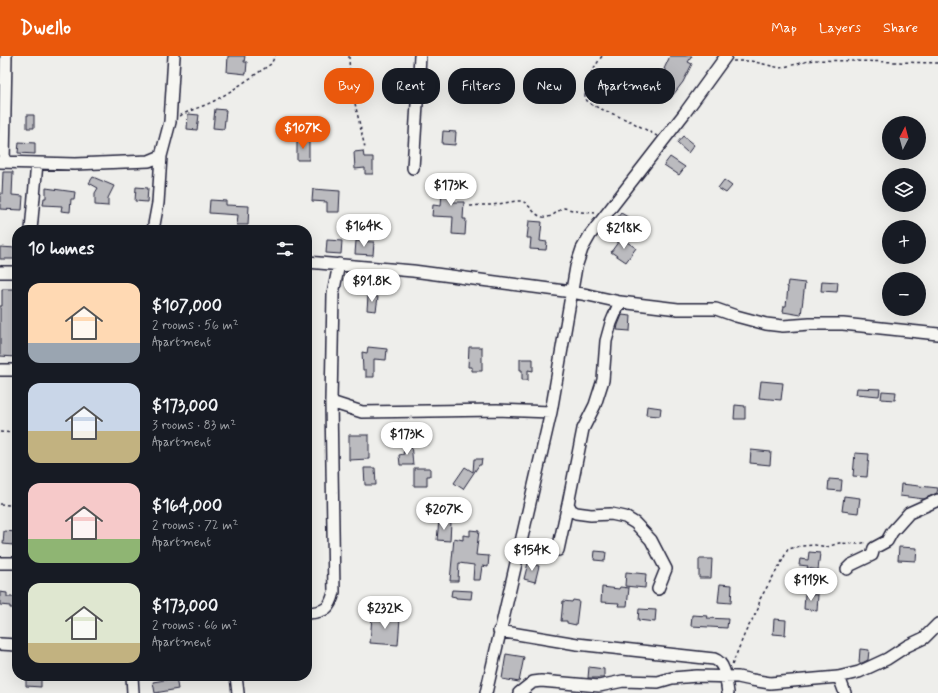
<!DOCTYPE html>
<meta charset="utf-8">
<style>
body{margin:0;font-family:Mynerve,sans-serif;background:#242831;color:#f1f3f6;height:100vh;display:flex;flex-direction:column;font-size:15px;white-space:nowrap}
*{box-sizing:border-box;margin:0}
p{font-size:13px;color:#9ea1a6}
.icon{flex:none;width:22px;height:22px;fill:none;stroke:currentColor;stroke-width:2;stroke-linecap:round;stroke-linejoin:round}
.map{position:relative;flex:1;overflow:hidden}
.sheet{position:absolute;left:12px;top:169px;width:300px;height:456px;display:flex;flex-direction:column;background:#171b24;border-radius:16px;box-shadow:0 4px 16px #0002}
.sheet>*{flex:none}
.hud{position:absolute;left:324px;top:12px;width:380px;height:36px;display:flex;gap:8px}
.needle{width:26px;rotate:6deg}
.controls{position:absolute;left:882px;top:60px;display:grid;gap:8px}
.controls a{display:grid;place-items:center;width:44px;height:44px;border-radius:50%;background:#171b24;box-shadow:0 4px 16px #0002;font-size:20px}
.price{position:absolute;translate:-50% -34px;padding:0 9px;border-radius:14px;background:#fff;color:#222;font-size:13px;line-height:26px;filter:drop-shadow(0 1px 2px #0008)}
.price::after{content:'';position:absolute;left:50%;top:24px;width:12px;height:9px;margin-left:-6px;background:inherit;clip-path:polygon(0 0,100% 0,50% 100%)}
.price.selected{background:#ea580c;color:#fff}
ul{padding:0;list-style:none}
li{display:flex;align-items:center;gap:12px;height:100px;padding:0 16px}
li span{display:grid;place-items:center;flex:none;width:112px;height:80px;border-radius:12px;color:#555}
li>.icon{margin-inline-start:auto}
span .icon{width:48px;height:48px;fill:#fffc;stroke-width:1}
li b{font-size:17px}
h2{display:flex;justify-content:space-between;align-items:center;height:48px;padding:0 16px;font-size:17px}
.tag{padding:0 14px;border-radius:16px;background:#171b24;box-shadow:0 4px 16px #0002;font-size:14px;line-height:36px}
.tag.selected{background:#ea580c;color:#fff}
header{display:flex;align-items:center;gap:24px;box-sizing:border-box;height:56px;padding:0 20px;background:#ea580c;color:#fff}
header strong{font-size:19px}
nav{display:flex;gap:22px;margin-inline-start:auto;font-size:14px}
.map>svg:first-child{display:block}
.building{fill:#bbbbbf;stroke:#22223b}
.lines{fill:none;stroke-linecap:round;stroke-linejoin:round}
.minor-casing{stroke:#22223b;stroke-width:14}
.path{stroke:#22223b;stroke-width:1.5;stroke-dasharray:3 3;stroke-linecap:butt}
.minor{stroke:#f6f6f2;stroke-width:11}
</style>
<header>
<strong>Dwello</strong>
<nav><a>Map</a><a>Layers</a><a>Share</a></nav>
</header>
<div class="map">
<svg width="938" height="637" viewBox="0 0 938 637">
<rect width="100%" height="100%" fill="#eeeeeb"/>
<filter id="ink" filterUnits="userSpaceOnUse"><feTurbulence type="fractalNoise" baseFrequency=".025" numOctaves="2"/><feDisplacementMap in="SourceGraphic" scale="8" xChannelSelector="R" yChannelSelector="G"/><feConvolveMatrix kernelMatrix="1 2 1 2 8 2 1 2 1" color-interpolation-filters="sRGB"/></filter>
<g filter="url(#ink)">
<path class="building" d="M228 0H245L244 6H247L246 18 227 16Z
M670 0H692L688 6 692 8 683 26 670 43 658 34 661 31 657 28 667 15 664 13Z
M215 53 226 54 224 73 213 72Z
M188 58 199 59 197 74 187 73Z
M27 59H34V72H27Z
M443 75 456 76 455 89 442 88Z
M683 80 694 89 688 97 677 87Z
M297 83H309V104H297Z
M19 86 35 87V98L18 97Z
M363 95 364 101H373V118H365V112L355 113 354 96Z
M670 101 685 111 679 119 664 109Z
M3 116H13L12 139 23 140 22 154 0 153V138H2Z
M93 121 114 130 108 142V150L95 149V137L98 132 89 127Z
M443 121 456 122 455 133H453L452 146H464L463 163H466L465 179 452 178 453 161 432 160 433 149 441 150Z
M724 124 732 130 726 137 718 132Z
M136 131 148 132 147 146 135 145Z
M46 132 75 136 74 143H71L70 156 61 155 62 150 43 149 44 142H46Z
M313 133 340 135 339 156H327V146L312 145Z
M210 144 226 145V149L249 150 248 169H237L238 159 209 157Z
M621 157 633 164 627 174 614 166Z
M529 165 542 166 540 185 547 186 546 194 530 193 531 182H527Z
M621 182 636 192 626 206 611 196Z
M327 184 342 185 341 198 326 197Z
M356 185 374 186 373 199 355 198Z
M0 191 16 192 15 203H0Z
M788 225 805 227 801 259 783 256 784 250H786L788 231H787Z
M822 225 838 226 837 236 821 235Z
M2 233H17L16 301 0 300V250H2Z
M368 240 378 241 376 255 367 254Z
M622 259 631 260 630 275 617 274 618 269Z
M368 291 387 293 386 304 374 303V321H366V314H363L362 296 367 297Z
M469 291H482V315H472V311H468Z
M520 303H533V315L528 314V324H522V314H520Z
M761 325 783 327 781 344 759 342Z
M857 332 880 333 879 340 856 338Z
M882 335 896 336 895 344 881 343Z
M735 349 745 350V363H734Z
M647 350 661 352 660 360 646 359Z
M416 376H428V388H416Z
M349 379H369V403L349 404Z
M405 387H411L413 409H400L399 399 404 398 403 396 406 395Z
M751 394 771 396 770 409 750 407Z
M855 397 869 398 867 421 853 420Z
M474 403H482L481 409H479L463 433 454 427 465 411 473 416Z
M364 412H375L376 429H365Z
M414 412H430V420H427V430H414Z
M829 423 842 424 841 435 828 434Z
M901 428 938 432 937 437 924 443 900 440Z
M844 440 860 442 858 457 842 455Z
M439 464 451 466 450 485 437 484Z
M470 474 479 475 476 499 489 500 488 511 482 510 480 524H473L474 509 459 507 458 525H450L454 482 463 484V479L470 480Z
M4 475 17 476V487H13V489L3 488Z
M899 491 917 492 916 505 898 504Z
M595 495 606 496 605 505 594 504Z
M809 496 820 497 818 514 807 512 808 510 799 509 800 503 808 504Z
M699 503H712L711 522H699Z
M528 507 539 510 535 526 524 523Z
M626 516 646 518 645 532 625 530Z
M720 528 732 529 731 547 718 546Z
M602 531 619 533 620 531 629 532 627 550H618L619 547 601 546Z
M452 534 472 535 471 543 456 542V541L451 540Z
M0 536 7 537V541H17V552H10V550L0 549Z
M805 538 818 539 817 555 804 553Z
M573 544 579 545 576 569 567 567V565H561L563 545 572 546Z
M639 553 656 554 655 566 638 564Z
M692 559 708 560 707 562 728 563 727 572 691 570Z
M372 560 400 562 398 589 370 587Z
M774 563 786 564 785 579 773 578Z
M860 593 869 594 868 604 862 607H859Z
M506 598 524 601 519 626 502 623Z
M589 611 604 613V622H588Z
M26 620 41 621V631L26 630Z
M176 622 178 633 155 637 153 626Z"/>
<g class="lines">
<defs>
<path id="minor" d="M4 105 6 0
M0 106 75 108 149 105 161 100 170 66 174 0
M413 112 420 0
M31 174 37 107
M153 174 158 147 161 100
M307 206 413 215 572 236 588 239 620 246 678 253H716L736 260 766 268 783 270 810 268H843L938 278
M0 216H17
M620 246 611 267 606 285 603 324 595 349 583 373 568 448 571 454 576 457 591 459 611 458 625 461 635 467 651 484 666 513 658 533
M0 314H17
M331 346 362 356 497 354 551 356
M558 494 568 448
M0 507H17
M847 513 851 509 872 499 874 492 887 485 892 476 909 457 938 444
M307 557C325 556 330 553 334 536L331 346 333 238 339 208
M499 575 577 588 714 603C726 607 726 625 728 637
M0 588 17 589
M132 620 133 637
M236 620 238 637
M839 621 845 637
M486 637 551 356 576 211 582 193 590 179 684 58 726 0
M519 637 533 626 541 625 599 630 623 625 658 626 672 622 697 620 738 621 752 624 770 627 838 621 859 616 887 603 907 590 924 582 938 568"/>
</defs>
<use href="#minor" class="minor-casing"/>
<path class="path" d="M349 0 350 25 365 92
M602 0C592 15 585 24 585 43L592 49 632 66 657 80
M733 5H751L780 12 813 4 938 7
M180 60C191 53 203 51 214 45 234 34 253 20 271 8L275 0
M470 150C478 149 485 149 492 149 501 148 511 145 520 145 530 145 534 164 548 161 554 160 558 154 564 152L581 156 595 157
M0 376 17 377
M0 448 17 450
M732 609 745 577 758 553 760 543 781 507 788 493 801 490 815 489 827 491 839 487 858 488 867 486"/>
<use href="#minor" class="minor"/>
</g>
</g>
</svg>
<div class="controls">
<a><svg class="needle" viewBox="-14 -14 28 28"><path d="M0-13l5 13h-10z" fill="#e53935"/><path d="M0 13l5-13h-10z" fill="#9ea1a6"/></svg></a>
<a><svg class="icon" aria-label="layers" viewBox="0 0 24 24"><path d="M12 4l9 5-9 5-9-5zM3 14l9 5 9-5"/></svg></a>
<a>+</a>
<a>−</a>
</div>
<b class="price selected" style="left:303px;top:94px">$107K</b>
<b class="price" style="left:451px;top:151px">$173K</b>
<b class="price" style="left:364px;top:192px">$164K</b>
<b class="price" style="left:624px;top:194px">$218K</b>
<b class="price" style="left:372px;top:247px">$91.8K</b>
<b class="price" style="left:407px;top:400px">$173K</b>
<b class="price" style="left:444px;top:475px">$207K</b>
<b class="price" style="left:532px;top:516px">$154K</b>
<b class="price" style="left:811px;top:546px">$119K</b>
<b class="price" style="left:385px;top:574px">$232K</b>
<div class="hud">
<a class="tag selected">Buy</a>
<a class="tag">Rent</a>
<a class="tag">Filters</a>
<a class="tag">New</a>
<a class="tag">Apartment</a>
</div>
<section class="sheet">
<h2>10 homes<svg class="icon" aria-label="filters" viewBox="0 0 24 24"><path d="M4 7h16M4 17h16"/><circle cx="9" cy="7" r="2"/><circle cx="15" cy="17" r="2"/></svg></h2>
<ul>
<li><span style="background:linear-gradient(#ffd9b3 75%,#9aa5b1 0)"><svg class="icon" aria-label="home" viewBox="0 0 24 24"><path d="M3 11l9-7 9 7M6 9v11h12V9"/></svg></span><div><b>$107,000</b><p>2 rooms · 56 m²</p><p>Apartment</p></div></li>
<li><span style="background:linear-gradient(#c9d6e8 60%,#c2b280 0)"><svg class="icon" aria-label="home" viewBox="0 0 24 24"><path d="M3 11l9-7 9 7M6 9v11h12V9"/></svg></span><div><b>$173,000</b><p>3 rooms · 83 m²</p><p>Apartment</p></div></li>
<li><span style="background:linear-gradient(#f6c9c9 70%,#8fb573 0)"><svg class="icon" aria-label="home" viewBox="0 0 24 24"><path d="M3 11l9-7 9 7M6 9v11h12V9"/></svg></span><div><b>$164,000</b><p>2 rooms · 72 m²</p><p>Apartment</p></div></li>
<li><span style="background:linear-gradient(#dfe7d0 75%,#c2b280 0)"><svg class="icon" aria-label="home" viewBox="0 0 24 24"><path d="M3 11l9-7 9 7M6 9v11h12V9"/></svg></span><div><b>$173,000</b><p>2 rooms · 66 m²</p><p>Apartment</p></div></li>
</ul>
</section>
</div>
